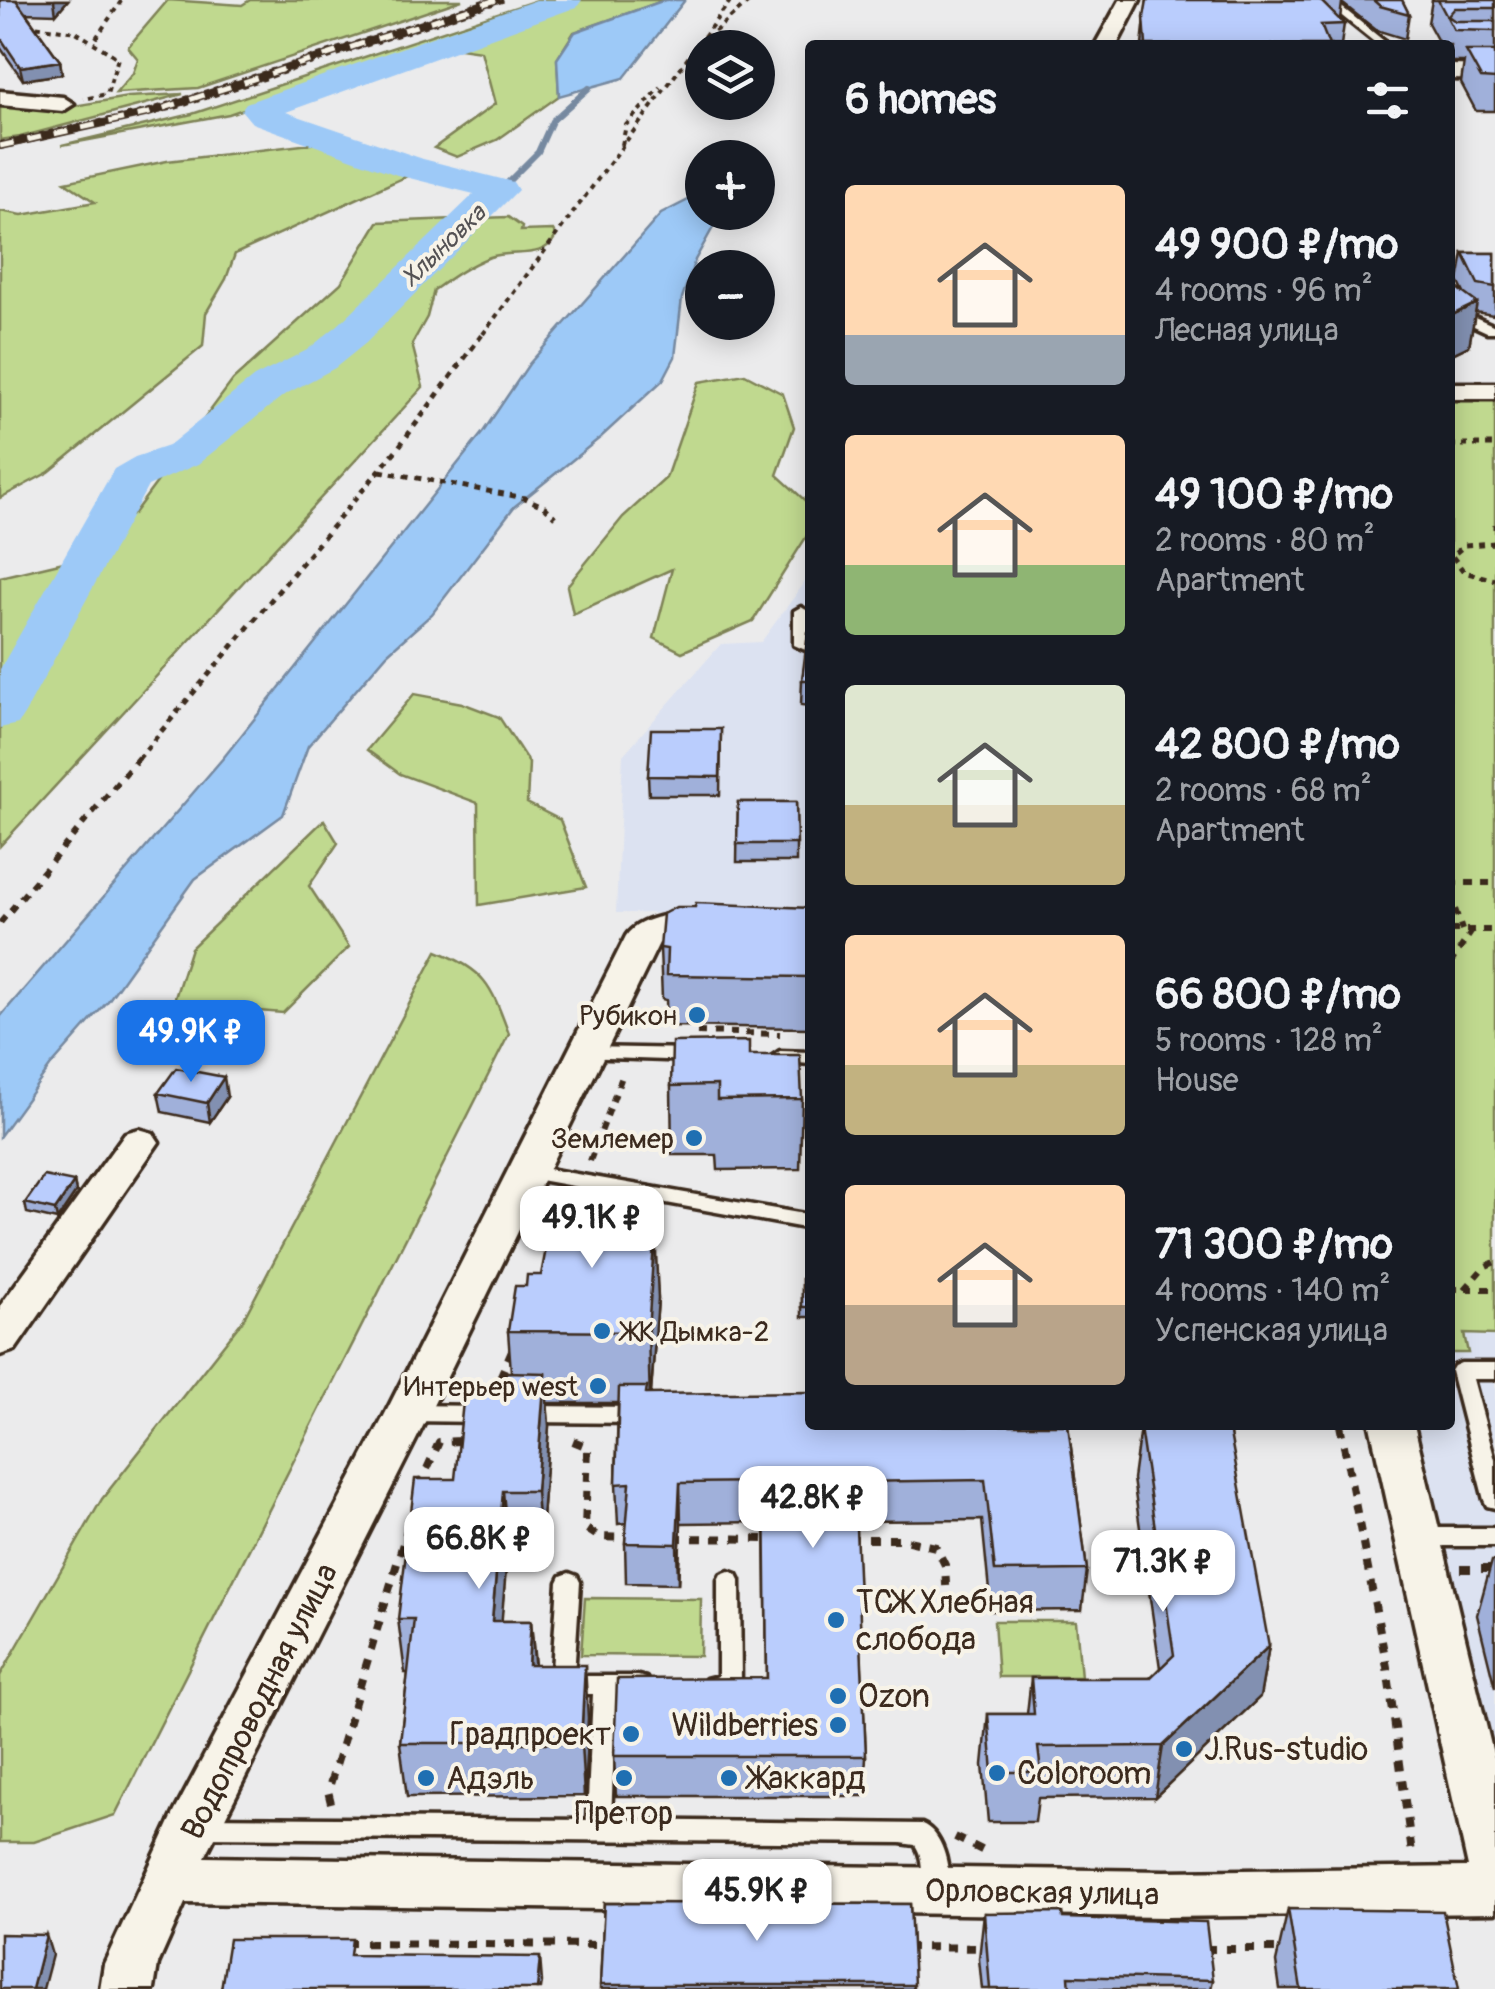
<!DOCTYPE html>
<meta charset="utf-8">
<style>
body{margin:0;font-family:Pangolin,sans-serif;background:#20242c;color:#f1f3f6;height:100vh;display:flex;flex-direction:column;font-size:38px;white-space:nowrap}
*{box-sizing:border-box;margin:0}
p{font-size:32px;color:#9ea1a6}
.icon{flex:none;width:55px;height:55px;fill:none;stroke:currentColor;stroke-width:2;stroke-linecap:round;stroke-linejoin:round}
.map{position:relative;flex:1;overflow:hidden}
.side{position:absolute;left:805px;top:40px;width:650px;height:1390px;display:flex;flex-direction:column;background:#171b24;border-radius:10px;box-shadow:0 5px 25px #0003}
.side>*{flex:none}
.tools{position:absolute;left:685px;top:30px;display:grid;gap:20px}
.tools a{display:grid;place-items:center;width:90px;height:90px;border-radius:50%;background:#171b24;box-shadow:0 5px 25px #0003;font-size:50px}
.price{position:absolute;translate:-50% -85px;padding:0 22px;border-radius:20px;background:#fff;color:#222;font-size:32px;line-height:65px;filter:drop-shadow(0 2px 5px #0008)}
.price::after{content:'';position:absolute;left:50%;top:60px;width:30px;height:22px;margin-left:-15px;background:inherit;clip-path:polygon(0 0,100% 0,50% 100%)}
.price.active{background:#1a73e8;color:#fff}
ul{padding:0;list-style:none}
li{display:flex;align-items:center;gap:30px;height:250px;padding:0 40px}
li span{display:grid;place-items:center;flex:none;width:280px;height:200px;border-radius:10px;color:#555}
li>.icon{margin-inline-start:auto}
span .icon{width:120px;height:120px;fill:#fffc;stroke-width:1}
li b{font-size:42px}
h2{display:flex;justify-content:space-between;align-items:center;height:120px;padding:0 40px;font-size:42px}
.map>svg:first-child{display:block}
.built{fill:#dce2f1}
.green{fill:#c0d98f;stroke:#7e8256;stroke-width:2.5}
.water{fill:#9dc9f7;stroke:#7689a0;stroke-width:2.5}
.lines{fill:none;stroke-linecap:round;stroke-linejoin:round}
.stream{stroke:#7689a0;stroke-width:6}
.river{fill:#9dc9f7;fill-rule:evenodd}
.lane-casing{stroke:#3b2a1e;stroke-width:7}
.street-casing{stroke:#3b2a1e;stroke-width:7}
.path-far3{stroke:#3b2a1e;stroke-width:4;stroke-dasharray:5 5;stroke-linecap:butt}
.path-far2{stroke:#3b2a1e;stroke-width:5;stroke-dasharray:6 6;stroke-linecap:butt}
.path-far1{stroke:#3b2a1e;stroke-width:6;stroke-dasharray:8 8;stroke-linecap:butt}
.path{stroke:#3b2a1e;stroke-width:8;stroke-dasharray:10 10;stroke-linecap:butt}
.lane{fill:#f7f3e8;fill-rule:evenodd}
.street{fill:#f7f3e8;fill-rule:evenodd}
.rail-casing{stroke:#3b2a1e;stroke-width:8}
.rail{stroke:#f7f3e8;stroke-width:5;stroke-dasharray:14;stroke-linecap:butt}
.wall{fill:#a0b0da;stroke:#3b2a1e;stroke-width:2.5}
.shaded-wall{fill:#8290b1;stroke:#3b2a1e;stroke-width:2.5}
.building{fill:#bacdfd;stroke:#3b2a1e;stroke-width:2.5}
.poi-dot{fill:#1f6fb2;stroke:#f7f3e8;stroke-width:4}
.labels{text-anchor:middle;stroke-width:8;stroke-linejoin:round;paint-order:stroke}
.far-water-label{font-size:25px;font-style:italic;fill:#545254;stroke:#f7f3e8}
.poi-label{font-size:28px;fill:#3b2a1e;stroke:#f7f3e8;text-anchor:end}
.near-poi-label{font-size:32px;fill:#3b2a1e;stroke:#f7f3e8;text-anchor:start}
.near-street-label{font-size:32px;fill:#3b2a1e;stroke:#f7f3e8}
</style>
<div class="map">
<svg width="1495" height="1989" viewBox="0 0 1495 1989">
<rect width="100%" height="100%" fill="#ebebec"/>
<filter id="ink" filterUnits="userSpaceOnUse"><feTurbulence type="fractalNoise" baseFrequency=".01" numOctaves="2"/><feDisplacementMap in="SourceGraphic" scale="20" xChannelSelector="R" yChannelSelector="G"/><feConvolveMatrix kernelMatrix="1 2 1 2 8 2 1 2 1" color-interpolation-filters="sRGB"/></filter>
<g filter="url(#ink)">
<path class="built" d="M810 565V914L616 913 623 755 721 644 761 642 803 585Z
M1463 1334 1495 1335V1778L1412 1425H1450V1353H1468Z"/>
<path class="green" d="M168 0 242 5 250 0H462L198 88 116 93 133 73 138 59 128 47Z
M537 0H555L229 114 62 145 192 114Z
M575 0H665L574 32 557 59 559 96 497 140 457 157 434 148 495 104 481 51 446 46Z
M183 94 20 137 0 140V104L62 108 128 97Z
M319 143 407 176 235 254 226 279 206 313 203 346 49 472 0 498V211L22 215 95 202 65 182 167 161Z
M508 217 522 227 521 231 553 230 556 236C543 261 513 249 490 257 469 265 452 277 434 290L427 317 412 344 423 387 0 846V577L72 560 134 513 233 380 341 283 378 222Z
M745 374 783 394 794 427 777 475 810 505V531L753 621 682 652 654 638 672 569 573 614 567 586 623 517 666 478 699 382Z
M1495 391V1335L1464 1334 1468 1353H1450V392Z
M414 694 462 703 499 717 529 763 527 803 560 820 586 887 479 905 478 803 400 774 367 750Z
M324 820 338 843 309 886 349 947 283 1013 173 1004 191 948Z
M437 951C487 971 491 986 509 1034L115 1815 34 1842H0V1676L102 1499 243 1320Z
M585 1598 701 1599 700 1656 581 1655Z
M994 1621H1076L1081 1677H998Z"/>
<path class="water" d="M665 0H685L624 78 559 96 557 59 575 32Z
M702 187V212L745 213 715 224 695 260 682 298 675 357 663 380 601 437 514 507 432 614 387 654 308 746 283 815 195 879 108 1001 50 1067 0 1136V1017L224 757 483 432 529 364 661 214 694 197Z"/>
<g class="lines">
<path class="stream" d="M500 190 538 152 552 121 589 88"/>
<path class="river" d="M536 0H582L577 7 286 112 423 159 513 182 518 190 366 343 335 368 284 395 198 464 148 486 25 713 18 724 0 728V669L114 469 135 457 168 446 254 377 307 350 338 325 474 194 397 175 252 123 241 110 246 103Z"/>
<defs>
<path id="lane" d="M1322 0H1333L1389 45H1378Z
M1450 306 1495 326V332H1487L1450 315Z
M801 607 808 611 810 652 794 645V611Z
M585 1047 694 1049 703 1055 694 1061 579 1057 576 1053Z
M780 1051 810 1052V1064L774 1061 771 1057Z
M525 1165 810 1215V1229L518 1176 516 1171 518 1166Z
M1461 1363H1495V1379H1473L1495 1460V1508L1487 1506 1484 1500 1451 1371 1454 1366Z
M408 1405 482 1406 489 1408 492 1414 489 1420 482 1422 408 1421 401 1419 398 1413 401 1407Z
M528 1406 642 1407 649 1409 652 1415 649 1421 642 1423 528 1422 521 1420 518 1414 521 1408Z
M1418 1528H1495V1546H1418L1410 1543 1407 1537 1410 1531Z
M729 1571 737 1574 740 1580 741 1686 738 1693 730 1696 706 1693 703 1686 706 1679 718 1676V1580L721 1574Z
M569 1573 577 1576 580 1582 574 1676H638L646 1678 649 1685 646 1692 616 1694 611 1820 922 1824C945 1833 954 1878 945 1899L936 1902 927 1899C919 1882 926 1860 915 1845L901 1843 197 1837 188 1834 185 1827 188 1820 197 1817 587 1820 593 1694H562L554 1692 551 1685 558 1582 561 1576Z"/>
<path id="street" d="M1120 0H1140L1117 45H1095Z
M1450 65 1495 66V80L1450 79Z
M0 91 63 97 74 104 63 111 0 105Z
M1450 383H1495V399H1450Z
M704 911 810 913V935L704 933 659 943 426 1420 205 1857 1165 1871 1468 1867 1370 1425H1414L1495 1762V1913L1165 1917 185 1903 158 1964 154 1989H100L104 1964 175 1811 382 1420 626 936C640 915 680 913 704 911Z
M139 1129 153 1133 159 1142 15 1350 0 1355V1306L125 1133Z"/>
</defs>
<use href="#lane" class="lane-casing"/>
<use href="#street" class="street-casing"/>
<path class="path-far3" d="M27 25 76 32 118 58 107 94 84 99
M96 38 122 0
M707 38 751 0
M0 143 146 111 487 0
M622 145 626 125 661 87
M0 148 175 108 505 0
M483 334 731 0"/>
<path class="path-far2" d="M1450 445H1495
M380 471 525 498 545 507 555 517
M1495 524V529
M1495 543 1465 545 1452 556 1464 572 1495 580
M138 759 398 448 484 332"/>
<path class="path-far1" d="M1450 883H1495
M1450 894 1462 930
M0 923 140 756
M1450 930H1495
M1450 964 1472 931
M697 1032 780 1034
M590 1161 623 1074
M1450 1289H1495
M1465 1289 1484 1267 1495 1262"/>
<path class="path" d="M492 1396 513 1348
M1340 1425 1387 1667 1412 1853
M573 1441 588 1447 585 1528 599 1537 631 1538
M419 1487 439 1442 462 1441
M673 1538 771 1539
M848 1539H899L936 1547 945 1565 947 1603
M1461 1569H1495
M331 1803 328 1791 412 1514
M955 1837 984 1851
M345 1943 608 1945
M905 1947 988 1948
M1205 1949H1288"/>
<use href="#lane" class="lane"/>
<use href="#street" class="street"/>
<defs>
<path id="rail" d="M0 146 149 113 496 0"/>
</defs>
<use href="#rail" class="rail-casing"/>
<use href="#rail" class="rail"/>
</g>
<path class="wall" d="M0 0H68L56 14 26 13 60 61 62 74 23 80 0 47Z
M1147 0H1402L1409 14 1405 39 1376 30 1342 3 1340 19 1344 24 1341 45H1142Z
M1432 0H1495V111H1476L1461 83 1464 62H1450V45H1440L1428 23Z
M1463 253H1495V313L1493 315 1475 312 1469 346 1450 355V283L1464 293 1458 281Z
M810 632V706L801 705 802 680Z
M721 729 720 795H649L648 776Z
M738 802H796V862H737Z
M810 908V1028L667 1026 666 1000 662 999 660 948Z
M749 1055 802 1099 800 1169 718 1170 717 1155H672L671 1086Z
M158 1093 227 1097 210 1122 162 1112Z
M74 1182 76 1192 57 1220 27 1213 25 1203Z
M651 1197 658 1299 651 1394 1068 1425 1087 1570 1082 1610 991 1611 982 1520 855 1521 866 1756 864 1796H616L614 1756 767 1678 765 1522 681 1523 678 1584 626 1583 625 1543 626 1523 618 1524 616 1484 618 1403H547L549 1426 540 1545H508L501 1621H531L535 1665 588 1718 584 1796 407 1797 400 1743 408 1673H405L398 1619 455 1479 503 1392 511 1372 508 1331 526 1286 541 1275 611 1203Z
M802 1279H810V1317H802Z
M1140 1428 1269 1646 1260 1697 1155 1797 1038 1798 1035 1822H988L983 1765 988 1714H1027L1031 1678H1150L1160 1668 1133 1479Z
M1492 1561H1495V1688L1477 1615Z
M604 1903 910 1904 913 1989H600Z
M1288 1909 1459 1989H1280L1276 1962Z
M984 1913 1063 1918 1213 1980 1211 1989H982L979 1959Z"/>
<path class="shaded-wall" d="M55 0H68L56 14 54 1Z
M60 61 62 74 23 80 20 67Z
M1477 303 1469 346 1450 355V316Z
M224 1077 227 1097 210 1122 207 1103Z
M74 1182 76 1192 57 1220 55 1210Z
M651 1197 653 1265 655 1228 658 1299 650 1404 648 1332V1228Z
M545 1373 549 1426 540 1545 536 1491Z
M680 1483 681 1523 678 1584 677 1544Z
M503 1491 508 1545 497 1675 492 1621Z
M531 1621 535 1675 528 1665Z
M1269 1646 1260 1697 1155 1797 1163 1746Z
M585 1665 588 1718 584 1796 581 1743Z
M46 1935 52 1955 43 1989H32Z
M540 1957 542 1982 541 1989H537Z"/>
<path class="building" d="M0 0H16L60 61 20 67 0 37Z
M1147 0H1320L1344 24 1321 25 1329 45H1146L1144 17Z
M1373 0H1402L1409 14 1380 6Z
M1438 0H1495V8H1455L1448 16 1455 21H1495V31L1454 30Z
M1466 51H1495V79L1481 78Z
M1463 253H1495V287L1478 284Z
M1450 283 1477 303 1450 316Z
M808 632H810V680H802Z
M651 729H721L720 777 648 776Z
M738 802H796L797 844H737Z
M696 903 810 908V977L666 975 667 949 660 948 663 914 676 907H695Z
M749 1041V1055H800L802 1099 717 1100V1085L671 1086 672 1042Z
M176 1068 224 1077 207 1103 158 1093Z
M44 1176 74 1182 55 1210 25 1203Z
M611 1197H651L648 1228H655L648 1332 508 1331 515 1286H526L527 1275H541L555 1202 611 1203Z
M802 1279H810V1307H802Z
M506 1372 545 1373 536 1491H503L492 1621H531L528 1665H585L581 1743H400L414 1619H398L415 1479H455L464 1392H503Z
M619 1387H647L646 1394 810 1392V1425H1068L1087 1570 995 1571 985 1480 854 1482 866 1756H614L617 1679 767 1678 765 1482 680 1483 677 1544 625 1543 630 1483 616 1484Z
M1140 1428H1229L1269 1646 1163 1746 1038 1747 1041 1772H993L988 1714H1034L1031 1678H1150L1174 1655Z
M604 1903 910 1904 914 1985H600Z
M1288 1909 1443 1911 1459 1989H1301Z
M1062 1912 1063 1918 1206 1922 1213 1980 1069 1976 1070 1989H990L984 1913Z
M0 1934 46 1935 32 1989H0Z
M229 1939H352L350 1955 540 1957 537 1989H221Z"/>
</g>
<g class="poi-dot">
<circle cx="697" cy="1015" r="10"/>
<circle cx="694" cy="1138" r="10"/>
<circle cx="602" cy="1331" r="10"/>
<circle cx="598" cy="1386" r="10"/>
<circle cx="836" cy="1620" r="10"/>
<circle cx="838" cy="1696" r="10"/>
<circle cx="838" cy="1725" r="10"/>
<circle cx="631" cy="1734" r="10"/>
<circle cx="1184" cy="1749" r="10"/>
<circle cx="997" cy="1773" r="10"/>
<circle cx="426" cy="1778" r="10"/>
<circle cx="624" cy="1778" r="10"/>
<circle cx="729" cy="1778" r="10"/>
</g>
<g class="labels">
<g class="far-water-label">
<text transform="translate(443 245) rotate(-44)" y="9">Хлыновка</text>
</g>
<g class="poi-label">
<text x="677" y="1025">Рубикон</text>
<text x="674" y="1148">Землемер</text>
<text x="622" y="1341" text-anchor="start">ЖК Дымка-2</text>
<text x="578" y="1396">Интерьер west</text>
</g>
<g class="near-poi-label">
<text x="856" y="1613">ТСЖ Хлебная<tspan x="856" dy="37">слобода</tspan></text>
<text x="858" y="1707">Ozon</text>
<text x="818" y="1736" text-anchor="end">Wildberries</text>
<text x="611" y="1745" text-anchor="end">Градпроект</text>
<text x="1204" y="1760">J.Rus-studio</text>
<text x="1017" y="1784">Coloroom</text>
<text x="446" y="1789">Адэль</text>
<text x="749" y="1789">Жаккард</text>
<text x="624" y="1824" text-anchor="middle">Претор</text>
</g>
<g class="near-street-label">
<text transform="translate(259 1701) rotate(-63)" y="11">Водопроводная улица</text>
<text transform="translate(1042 1892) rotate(1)" y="11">Орловская улица</text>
</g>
</g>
</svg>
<div class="tools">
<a><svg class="icon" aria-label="layers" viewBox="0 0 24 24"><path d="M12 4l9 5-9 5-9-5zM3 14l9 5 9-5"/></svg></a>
<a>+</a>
<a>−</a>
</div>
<b class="price active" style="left:191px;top:1085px">49.9K ₽</b>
<b class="price" style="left:592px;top:1271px">49.1K ₽</b>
<b class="price" style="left:813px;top:1551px">42.8K ₽</b>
<b class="price" style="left:479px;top:1592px">66.8K ₽</b>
<b class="price" style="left:1163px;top:1615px">71.3K ₽</b>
<b class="price" style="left:757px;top:1944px">45.9K ₽</b>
<section class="side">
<h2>6 homes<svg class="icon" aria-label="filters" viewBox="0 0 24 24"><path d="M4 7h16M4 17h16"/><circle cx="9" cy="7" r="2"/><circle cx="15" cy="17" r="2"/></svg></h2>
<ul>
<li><span style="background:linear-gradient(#ffd9b3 75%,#9aa5b1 0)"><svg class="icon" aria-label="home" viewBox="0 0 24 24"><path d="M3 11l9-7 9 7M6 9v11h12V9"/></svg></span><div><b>49 900 ₽/mo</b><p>4 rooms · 96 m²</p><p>Лесная улица</p></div></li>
<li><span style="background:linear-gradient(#ffd9b3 65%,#8fb573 0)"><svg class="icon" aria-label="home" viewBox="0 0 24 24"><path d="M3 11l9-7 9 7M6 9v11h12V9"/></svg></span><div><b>49 100 ₽/mo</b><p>2 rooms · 80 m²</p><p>Apartment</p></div></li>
<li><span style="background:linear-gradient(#dfe7d0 60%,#c2b280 0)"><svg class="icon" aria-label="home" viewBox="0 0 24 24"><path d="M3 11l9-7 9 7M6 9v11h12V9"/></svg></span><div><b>42 800 ₽/mo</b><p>2 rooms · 68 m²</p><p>Apartment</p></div></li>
<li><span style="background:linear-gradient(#ffd9b3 65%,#c2b280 0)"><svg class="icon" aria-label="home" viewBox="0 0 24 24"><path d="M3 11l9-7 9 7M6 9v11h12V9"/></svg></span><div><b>66 800 ₽/mo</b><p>5 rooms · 128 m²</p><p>House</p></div></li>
<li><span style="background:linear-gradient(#ffd9b3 60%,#b9a48a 0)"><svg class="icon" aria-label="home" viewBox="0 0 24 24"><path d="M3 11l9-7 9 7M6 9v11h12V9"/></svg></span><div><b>71 300 ₽/mo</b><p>4 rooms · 140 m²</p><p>Успенская улица</p></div></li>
</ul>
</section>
</div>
